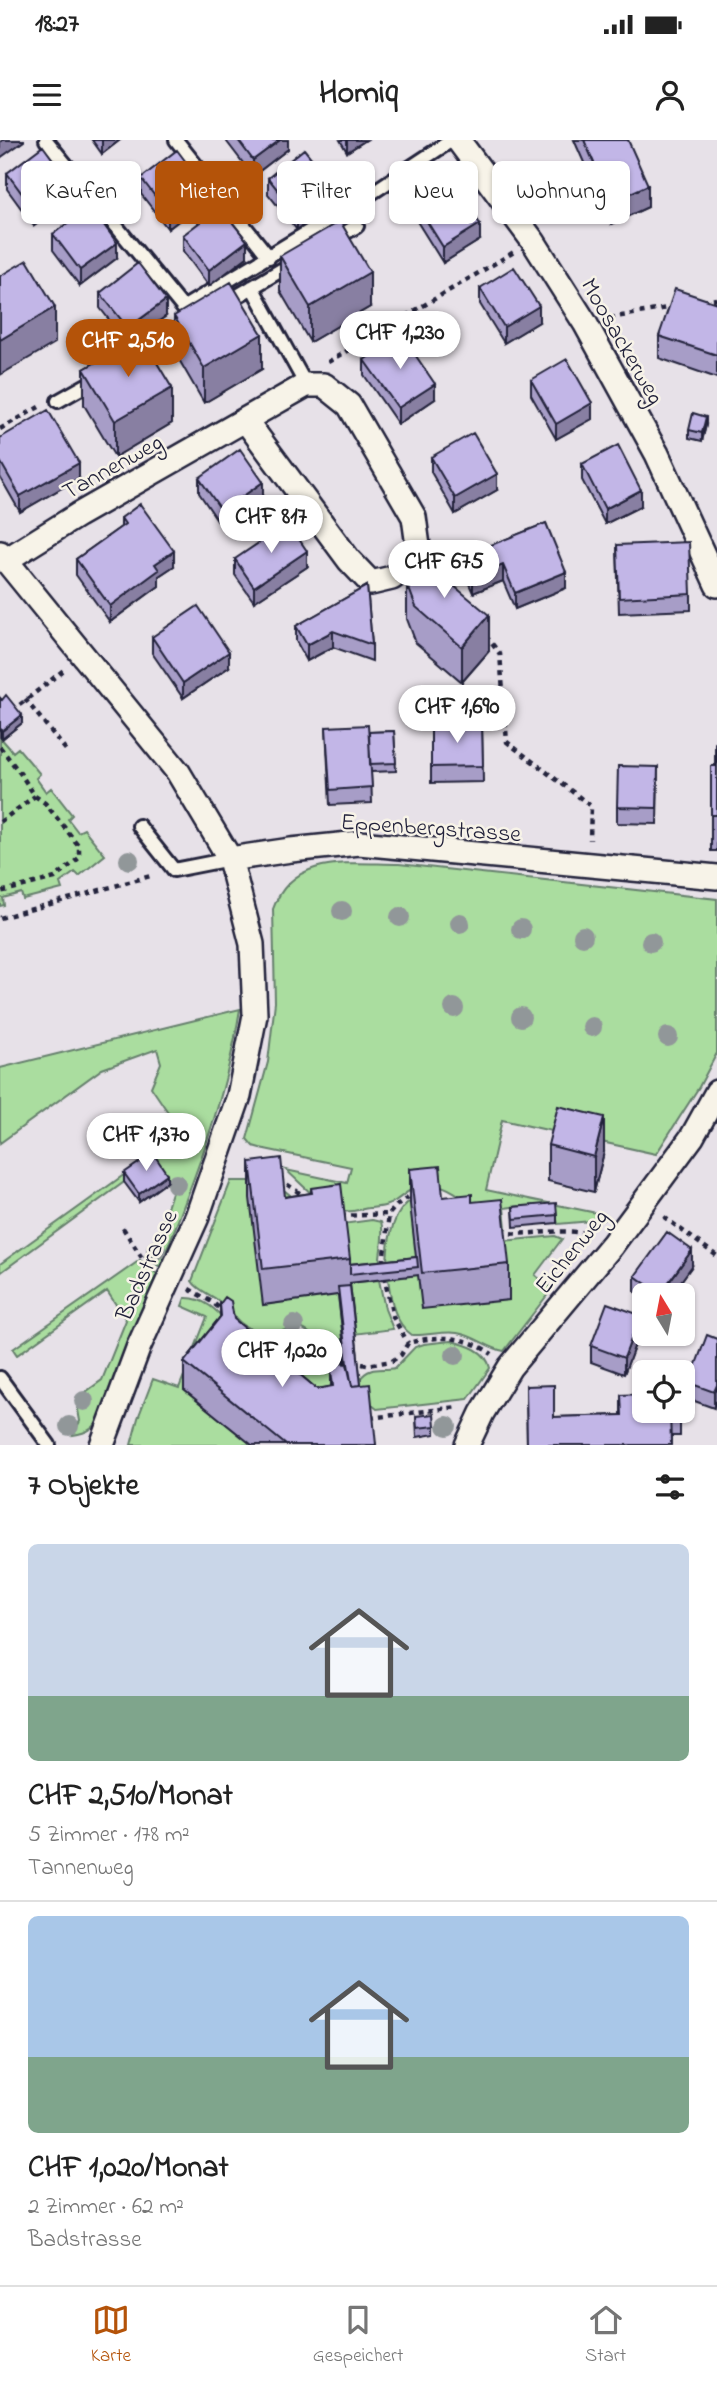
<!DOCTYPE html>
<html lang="de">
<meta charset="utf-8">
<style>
body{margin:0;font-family:"Indie Flower",sans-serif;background:#f2f2f2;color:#222;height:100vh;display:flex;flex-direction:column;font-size:26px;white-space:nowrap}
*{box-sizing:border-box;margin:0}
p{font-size:23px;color:#767676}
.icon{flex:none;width:38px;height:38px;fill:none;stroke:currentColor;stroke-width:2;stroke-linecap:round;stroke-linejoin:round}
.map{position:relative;height:1305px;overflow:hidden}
.sheet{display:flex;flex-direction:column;background:#fff;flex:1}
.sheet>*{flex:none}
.hud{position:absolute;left:21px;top:21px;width:676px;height:63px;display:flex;gap:14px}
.needle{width:46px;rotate:350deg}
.tools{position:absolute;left:632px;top:1143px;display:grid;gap:14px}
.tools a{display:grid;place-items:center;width:63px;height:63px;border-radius:10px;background:#fff;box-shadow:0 2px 5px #0004;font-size:35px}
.price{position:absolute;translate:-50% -60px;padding:0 16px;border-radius:24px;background:#fff;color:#222;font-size:23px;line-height:46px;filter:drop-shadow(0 2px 4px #0008)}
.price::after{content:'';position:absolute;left:50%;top:42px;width:21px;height:16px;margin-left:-10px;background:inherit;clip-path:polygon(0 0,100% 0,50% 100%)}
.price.active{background:#b45309;color:#fff}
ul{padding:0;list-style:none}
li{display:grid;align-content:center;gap:14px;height:371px;padding:0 28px}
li+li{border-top:2px solid #e0e0e0}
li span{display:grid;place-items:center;height:217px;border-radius:10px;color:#555}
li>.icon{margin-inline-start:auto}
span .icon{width:126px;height:126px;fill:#fffc;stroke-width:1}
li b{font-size:30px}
h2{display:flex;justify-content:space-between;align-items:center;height:84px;padding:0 28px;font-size:30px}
.tag{padding:0 24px;border-radius:10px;background:#fff;box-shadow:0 2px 5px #0004;font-size:24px;line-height:63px}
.tag.active{background:#b45309;color:#fff}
.status{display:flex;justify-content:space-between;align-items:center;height:49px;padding:0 35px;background:#fff;direction:ltr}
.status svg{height:19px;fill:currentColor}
header{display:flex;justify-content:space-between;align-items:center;height:91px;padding:0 28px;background:#fff;font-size:32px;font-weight:800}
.dock{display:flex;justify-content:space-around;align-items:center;height:98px;border-top:2px solid #e0e0e0;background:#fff;font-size:19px;color:#767676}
.dock a{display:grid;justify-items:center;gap:4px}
.dock .active{color:#b45309}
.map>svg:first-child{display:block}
.green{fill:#aadd9f;stroke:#66806d;stroke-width:2}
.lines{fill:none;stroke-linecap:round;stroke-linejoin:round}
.service-casing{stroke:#22223b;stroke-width:18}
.minor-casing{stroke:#22223b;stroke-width:28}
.path{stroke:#22223b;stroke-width:4.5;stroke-dasharray:5 5;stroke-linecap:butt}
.service{stroke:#f7f3e8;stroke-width:12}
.minor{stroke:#f7f3e8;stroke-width:23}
.tree{fill:#919799}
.wall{fill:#a79dc7;stroke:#22223b;stroke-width:2}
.shaded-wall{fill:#887fa2;stroke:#22223b;stroke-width:2}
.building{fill:#c2b6e7;stroke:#22223b;stroke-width:2}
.labels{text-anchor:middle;stroke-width:5;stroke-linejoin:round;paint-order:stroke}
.street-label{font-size:24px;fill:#22223b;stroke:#f7f3e8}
</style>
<div class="status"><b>18:27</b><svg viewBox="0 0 49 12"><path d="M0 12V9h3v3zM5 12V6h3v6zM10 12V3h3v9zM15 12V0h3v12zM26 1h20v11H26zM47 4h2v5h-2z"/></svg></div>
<header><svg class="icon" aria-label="menu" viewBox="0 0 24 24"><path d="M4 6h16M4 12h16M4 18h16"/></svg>Homiq<svg class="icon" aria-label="person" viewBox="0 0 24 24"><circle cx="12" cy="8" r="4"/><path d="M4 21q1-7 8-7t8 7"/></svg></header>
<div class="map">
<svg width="717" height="1305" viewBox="0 0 717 1305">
<rect width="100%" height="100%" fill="#e7e1e8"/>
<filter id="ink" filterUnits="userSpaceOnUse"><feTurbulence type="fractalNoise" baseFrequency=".0143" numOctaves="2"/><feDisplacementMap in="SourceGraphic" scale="14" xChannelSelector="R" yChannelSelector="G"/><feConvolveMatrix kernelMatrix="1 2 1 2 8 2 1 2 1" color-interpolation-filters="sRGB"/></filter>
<g filter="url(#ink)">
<path class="green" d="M0 597 13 612 18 608 40 634 36 638 46 652 51 648 72 675 68 679 78 692 84 689 105 715 79 736 75 732 60 743 62 749 23 759 21 753 3 758 4 765 0 766Z
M399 724 717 759V913L699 947 656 1014 502 980 486 1050 606 1075 603 1080 558 1084 555 1071 521 1075 519 1066 504 1068 506 1088C479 1079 462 1048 433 1044 417 1042 407 1053 395 1061 387 1067 379 1067 369 1068 361 1069 351 1073 342 1071 321 1067 302 1044 286 1030L347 1043 351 1027 260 1008 253 1006 247 999 268 922 275 862 273 769C293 713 350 724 399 724Z
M240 869C226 960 193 1043 160 1127L145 1116 154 1109 173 1049 153 1021 0 1133V1124L182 993 151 947 161 923 157 909 102 929 0 1003V928Z
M231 1041H255L280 1047 295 1059 338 1155 344 1206C334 1215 326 1215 314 1210L311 1195C301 1184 293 1189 281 1191 274 1192 259 1191 253 1190 238 1185 230 1170 219 1161 210 1154 197 1150 192 1141Z
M419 1056 417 1125 387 1128C387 1102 392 1066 419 1056Z
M372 1080 381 1082C385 1092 379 1117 379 1129L347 1132 342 1084Z
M555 1096 562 1099 535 1135 552 1149 504 1211C487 1208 474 1195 457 1193 442 1191 427 1196 412 1195 394 1183 391 1160 388 1139L418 1135 503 1101Z
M140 1120 157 1134 102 1275C95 1288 88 1293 73 1295L80 1281 76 1259 102 1240 126 1180 107 1151 17 1215 13 1209Z
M379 1140 385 1169 393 1189 354 1194 348 1143Z
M185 1158C205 1157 218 1172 231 1186L184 1250 252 1305H131L138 1278 153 1239 179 1248 207 1177 182 1166Z
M258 1200 277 1201 280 1216C290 1222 297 1224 308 1217L323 1222 339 1224 331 1259 251 1203Z
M451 1201C467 1205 486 1210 490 1228L468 1259 377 1269 362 1257 360 1239C370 1225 382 1231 395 1228L415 1207 424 1204Z"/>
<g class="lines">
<defs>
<path id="service" d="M46 0 183 168 364 58 452 0
M176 0 269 117
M333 100 357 86
M252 147 306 245
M224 164 293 123
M136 215 187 185
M58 261 97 239
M139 686 174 730 230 719
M0 1238 49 1305"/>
<path id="minor" d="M458 0 533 101 585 183 657 314 717 445
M0 413 178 632 230 719 252 804 255 875 239 956 197 1077 139 1206 102 1305
M6 420 78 375 306 245H324L349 265 414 377 418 406 411 423 392 438 371 443 349 420 246 281
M230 719 291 710 359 703 717 737
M467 1305 482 1273 510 1227 612 1105 644 1062 692 997 717 952"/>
</defs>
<use href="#service" class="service-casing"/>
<use href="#minor" class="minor-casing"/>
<path class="path" d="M703 161 717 159
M610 178 673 167
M328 222 514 112
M0 289 39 267
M486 496 500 514 507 602 591 666 590 700
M25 559 66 610
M12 571 65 529
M0 607 20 633 35 656 45 663 79 706V718L55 738 0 752
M0 682 35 656
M0 778 154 735
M279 1039 307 1058
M341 1076 389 1074
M664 1077 717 1116
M123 1088 142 1118 150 1124
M501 1092C530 1097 559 1087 589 1094
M383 1123 389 1074 398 1064 414 1053
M384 1136 393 1177 408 1203
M189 1149 212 1162 223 1171
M249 1195 297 1200 313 1215 367 1225 392 1221 401 1215 408 1203C439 1195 465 1195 492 1214
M370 1278 458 1267"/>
<use href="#service" class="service"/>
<use href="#minor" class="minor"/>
</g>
<g class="tree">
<circle cx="129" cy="720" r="10"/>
<circle cx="342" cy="771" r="10"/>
<circle cx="400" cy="777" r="10"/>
<circle cx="460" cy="783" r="10"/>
<circle cx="521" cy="789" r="10"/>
<circle cx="583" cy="796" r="10"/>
<circle cx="651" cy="802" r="10"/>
<circle cx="454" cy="868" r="10"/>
<circle cx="521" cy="877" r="10"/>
<circle cx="592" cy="887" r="10"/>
<circle cx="668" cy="897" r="10"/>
<circle cx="176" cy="1044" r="10"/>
<circle cx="156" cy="1110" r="10"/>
<circle cx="294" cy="1185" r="10"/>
<circle cx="455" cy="1215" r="10"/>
<circle cx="84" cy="1261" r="10"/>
<circle cx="69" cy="1286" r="10"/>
<circle cx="447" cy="1286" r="10"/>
</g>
<path class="wall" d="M92 0H120L102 14Z
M227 0H288V9L253 36 227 2Z
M340 0H366L347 12Z
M574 0H628L648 67 611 84Z
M7 33 70 59 34 86 7 49Z
M141 38 204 61 168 89 141 54Z
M268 38 333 61 297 90 268 54Z
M413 59 480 100 443 123 413 75Z
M53 94 117 118 80 146 53 110Z
M183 95 247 117 209 146 183 111Z
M280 116 370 167 310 202 280 151Z
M480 148 539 182 504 203 480 164Z
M100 153 166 176 134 200 172 283 115 317 84 265V229L128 204 100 168Z
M717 163V238L659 218V196Z
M174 176 262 229 204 263 174 211Z
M364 220 435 259 398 284 364 235Z
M531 240 592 279 556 299 531 255Z
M706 285 702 301 689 298V290Z
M0 298 79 338 20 372 0 337Z
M431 317 497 350 455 374 431 332Z
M582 324 641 366 605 384 582 340Z
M199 338 263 358 222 387 199 353Z
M121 378 174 426 159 436V446L110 482 76 435V419L121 387Z
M546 383 566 448 515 469 503 441 473 453 464 432V416Z
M617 405 691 454V470L619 473Z
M235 419 307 427 254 462 235 435Z
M407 443 454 445 489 511 462 542 416 503 407 479Z
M367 446 372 505V521L333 507 307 521 296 501V486Z
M152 497 229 527 183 558 152 513Z
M0 558 22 583 2 599 0 597Z
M431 584H482L483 642 431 643Z
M326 587 369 592 394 591 396 631 371 632 372 663 330 665Z
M717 602V711H711V626H715Z
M658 627 657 684 617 683V667Z
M548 1005 604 1012 594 1052 548 1041Z
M250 1022 285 1057 311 1053V1048L350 1119V1124L416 1117 410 1064V1029L443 1057 472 1062 509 1124V1160L422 1169 418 1135 350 1143 361 1245 376 1305H252L184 1250V1222L220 1177V1164L234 1179 317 1249 331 1247V1231L346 1224 338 1155 263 1165 250 1058Z
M124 1033 167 1042 139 1062 124 1042Z
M513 1067 557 1075V1083L514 1087Z
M692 1126 671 1155H644V1159L635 1152V1136Z
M640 1191 624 1234 591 1222V1206Z
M717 1199 714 1268 689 1259V1243Z
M526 1246 554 1277 621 1275V1255L644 1270H680V1296H671V1305H527Z
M416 1276 435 1286V1294L417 1297Z"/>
<path class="shaded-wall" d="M3 0H24V1L0 18V2Z
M102 0H120L102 14Z
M280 0H288V9L253 36V20Z
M347 0H366L347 12Z
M70 43V59L34 86V70Z
M333 45V61L297 90V74Z
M648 45V67L611 84V62Z
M204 46V61L168 89V73Z
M480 84V100L443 123V107Z
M247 101V117L209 146V130Z
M117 103V118L80 146V130Z
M370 132V167L310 202V167Z
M166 160V176L128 204V188Z
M539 166V182L504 203V187Z
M55 167V203L0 235V200Z
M262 194V229L204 263V228Z
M435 244V259L398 284V268Z
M172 248V283L115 317V281Z
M592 263V279L556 299V284Z
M706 277V285L702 301V293Z
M79 323V338L20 372V356Z
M497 334V350L455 374V358Z
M263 342V358L222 387V371Z
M641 350V366L605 384V369Z
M174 411V426L159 436V446L110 482V466L155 424Z
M307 411V427L254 462V447Z
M503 425V441L473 453V437Z
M566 432V448L515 469V453Z
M489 475V511L462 542V507Z
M333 491V507L307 521V505Z
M229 512V527L183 558V543Z
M22 575V583L2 599V591Z
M604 977V1012L594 1052V1017Z
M167 1034V1042L139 1062V1054Z
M692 1110V1126L671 1155H660Z
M640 1175V1191L624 1234V1218Z
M717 1245V1260L714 1268V1252Z"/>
<path class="building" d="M238 0H280L253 20Z
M584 0H628L648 45 611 62Z
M43 6 70 43 34 70 7 33Z
M304 9 333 45 297 74 268 38Z
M177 10 204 46 168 73 141 38Z
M450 36 480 84 443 107 413 59Z
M90 66 117 103 80 130 53 94Z
M220 67 247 101 209 130 183 95Z
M340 81 370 132 310 167 280 116Z
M27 120 55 167 0 200V136Z
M138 123 166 160 128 188 100 153Z
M514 127 539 166 504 187 480 148Z
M231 142 262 194 204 228 174 176Z
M675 149 717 163V215L659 196Z
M401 194 435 244 398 268 364 220Z
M141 196 172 248 115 281 84 229Z
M567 219 592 263 556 284 531 240Z
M48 270 79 323 20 356 0 321V298Z
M693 273 706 277 702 293 689 290Z
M473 293 497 334 455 358 431 317Z
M618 305 641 350 605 369 582 324Z
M240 309 263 342 222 371 199 338Z
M140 364 174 411 155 424 159 430 110 466 76 419 125 384 121 378Z
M288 383 307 411 254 447 235 419Z
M546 383 566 432 515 453 503 425 473 437 464 416Z
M689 402 691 454 619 458 617 405Z
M423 413 454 429 453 445 489 475 462 507 416 467 407 443Z
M367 446 372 505 333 491 307 505 296 486Z
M198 466 229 512 183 543 152 497Z
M6 555 22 575 2 591 0 588V558L2 560Z
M431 584H482L483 626 431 627Z
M368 585 372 647 330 650 326 587Z
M394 591 396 623 370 624 369 592Z
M717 602V626H715V603Z
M618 626 658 627 657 668 617 667Z
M711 626H717V675H711Z
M558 966 604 977 594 1017 548 1005Z
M153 1013 167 1034 139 1054 124 1033Z
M281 1018 285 1057 312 1053 311 1048 341 1044 350 1119 263 1129 250 1022Z
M440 1026 443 1057 472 1054V1062L502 1059 509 1124 422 1133 410 1029Z
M556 1063 557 1075 514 1079 513 1067Z
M667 1092 692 1110 660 1154 635 1136Z
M417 1117 418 1127 350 1134V1124Z
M350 1146 361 1245 352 1246 347 1224 338 1147Z
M225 1157 231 1161 234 1179 317 1249 333 1246 331 1231 332 1227 337 1223 348 1224 352 1246 370 1244 376 1305H286L184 1222 221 1176 220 1164Z
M607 1163 640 1175 624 1218 591 1206Z
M707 1195 717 1199V1245L714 1252 689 1243Z
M644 1238V1270H670L671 1305H527L526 1246 554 1245V1277L622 1275 621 1255 640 1254V1239Z
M434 1274 435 1286 417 1288 416 1276Z"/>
</g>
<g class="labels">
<g class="street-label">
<text transform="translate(623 201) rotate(60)" y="8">Moosackerweg</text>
<text transform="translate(112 326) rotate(-29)" y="8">Tannenweg</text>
<text transform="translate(431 687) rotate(4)" y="8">Eppenbergstrasse</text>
<text transform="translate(571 1111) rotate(-51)" y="8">Eichenweg</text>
<text transform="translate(146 1125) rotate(-66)" y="8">Badstrasse</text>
</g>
</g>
</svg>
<div class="tools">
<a><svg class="needle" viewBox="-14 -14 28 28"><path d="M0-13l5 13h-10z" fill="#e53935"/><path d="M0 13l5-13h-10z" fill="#767676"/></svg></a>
<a><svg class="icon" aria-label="locate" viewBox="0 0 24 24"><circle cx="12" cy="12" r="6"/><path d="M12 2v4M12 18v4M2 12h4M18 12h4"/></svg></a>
</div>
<b class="price" style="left:400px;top:231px">CHF 1,230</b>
<b class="price active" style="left:128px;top:239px">CHF 2,510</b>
<b class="price" style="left:271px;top:415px">CHF 817</b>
<b class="price" style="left:444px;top:460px">CHF 675</b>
<b class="price" style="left:457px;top:605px">CHF 1,690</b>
<b class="price" style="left:146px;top:1033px">CHF 1,370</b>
<b class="price" style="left:282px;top:1249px">CHF 1,020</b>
<div class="hud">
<a class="tag">Kaufen</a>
<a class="tag active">Mieten</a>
<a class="tag">Filter</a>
<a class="tag">Neu</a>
<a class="tag">Wohnung</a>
</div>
</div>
<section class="sheet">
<h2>7 Objekte<svg class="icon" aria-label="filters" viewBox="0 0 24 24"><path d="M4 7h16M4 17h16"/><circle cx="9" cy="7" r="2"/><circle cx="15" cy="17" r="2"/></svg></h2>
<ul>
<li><span style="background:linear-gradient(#c9d6e8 70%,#7fa58c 0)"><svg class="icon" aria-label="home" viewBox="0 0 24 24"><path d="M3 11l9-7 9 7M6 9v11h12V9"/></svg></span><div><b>CHF 2,510/Monat</b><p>5 Zimmer · 178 m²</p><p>Tannenweg</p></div></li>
<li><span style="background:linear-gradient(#a9c7e8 65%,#7fa58c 0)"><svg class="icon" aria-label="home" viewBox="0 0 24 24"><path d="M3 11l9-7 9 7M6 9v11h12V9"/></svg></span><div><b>CHF 1,020/Monat</b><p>2 Zimmer · 62 m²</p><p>Badstrasse</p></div></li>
</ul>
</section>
<nav class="dock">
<a class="active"><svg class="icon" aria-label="map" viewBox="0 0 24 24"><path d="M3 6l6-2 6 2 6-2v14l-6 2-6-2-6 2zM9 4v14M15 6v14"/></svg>Karte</a>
<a><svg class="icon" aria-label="saved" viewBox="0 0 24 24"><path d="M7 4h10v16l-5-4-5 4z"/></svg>Gespeichert</a>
<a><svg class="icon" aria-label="home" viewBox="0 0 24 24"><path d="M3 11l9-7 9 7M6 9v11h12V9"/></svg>Start</a>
</nav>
